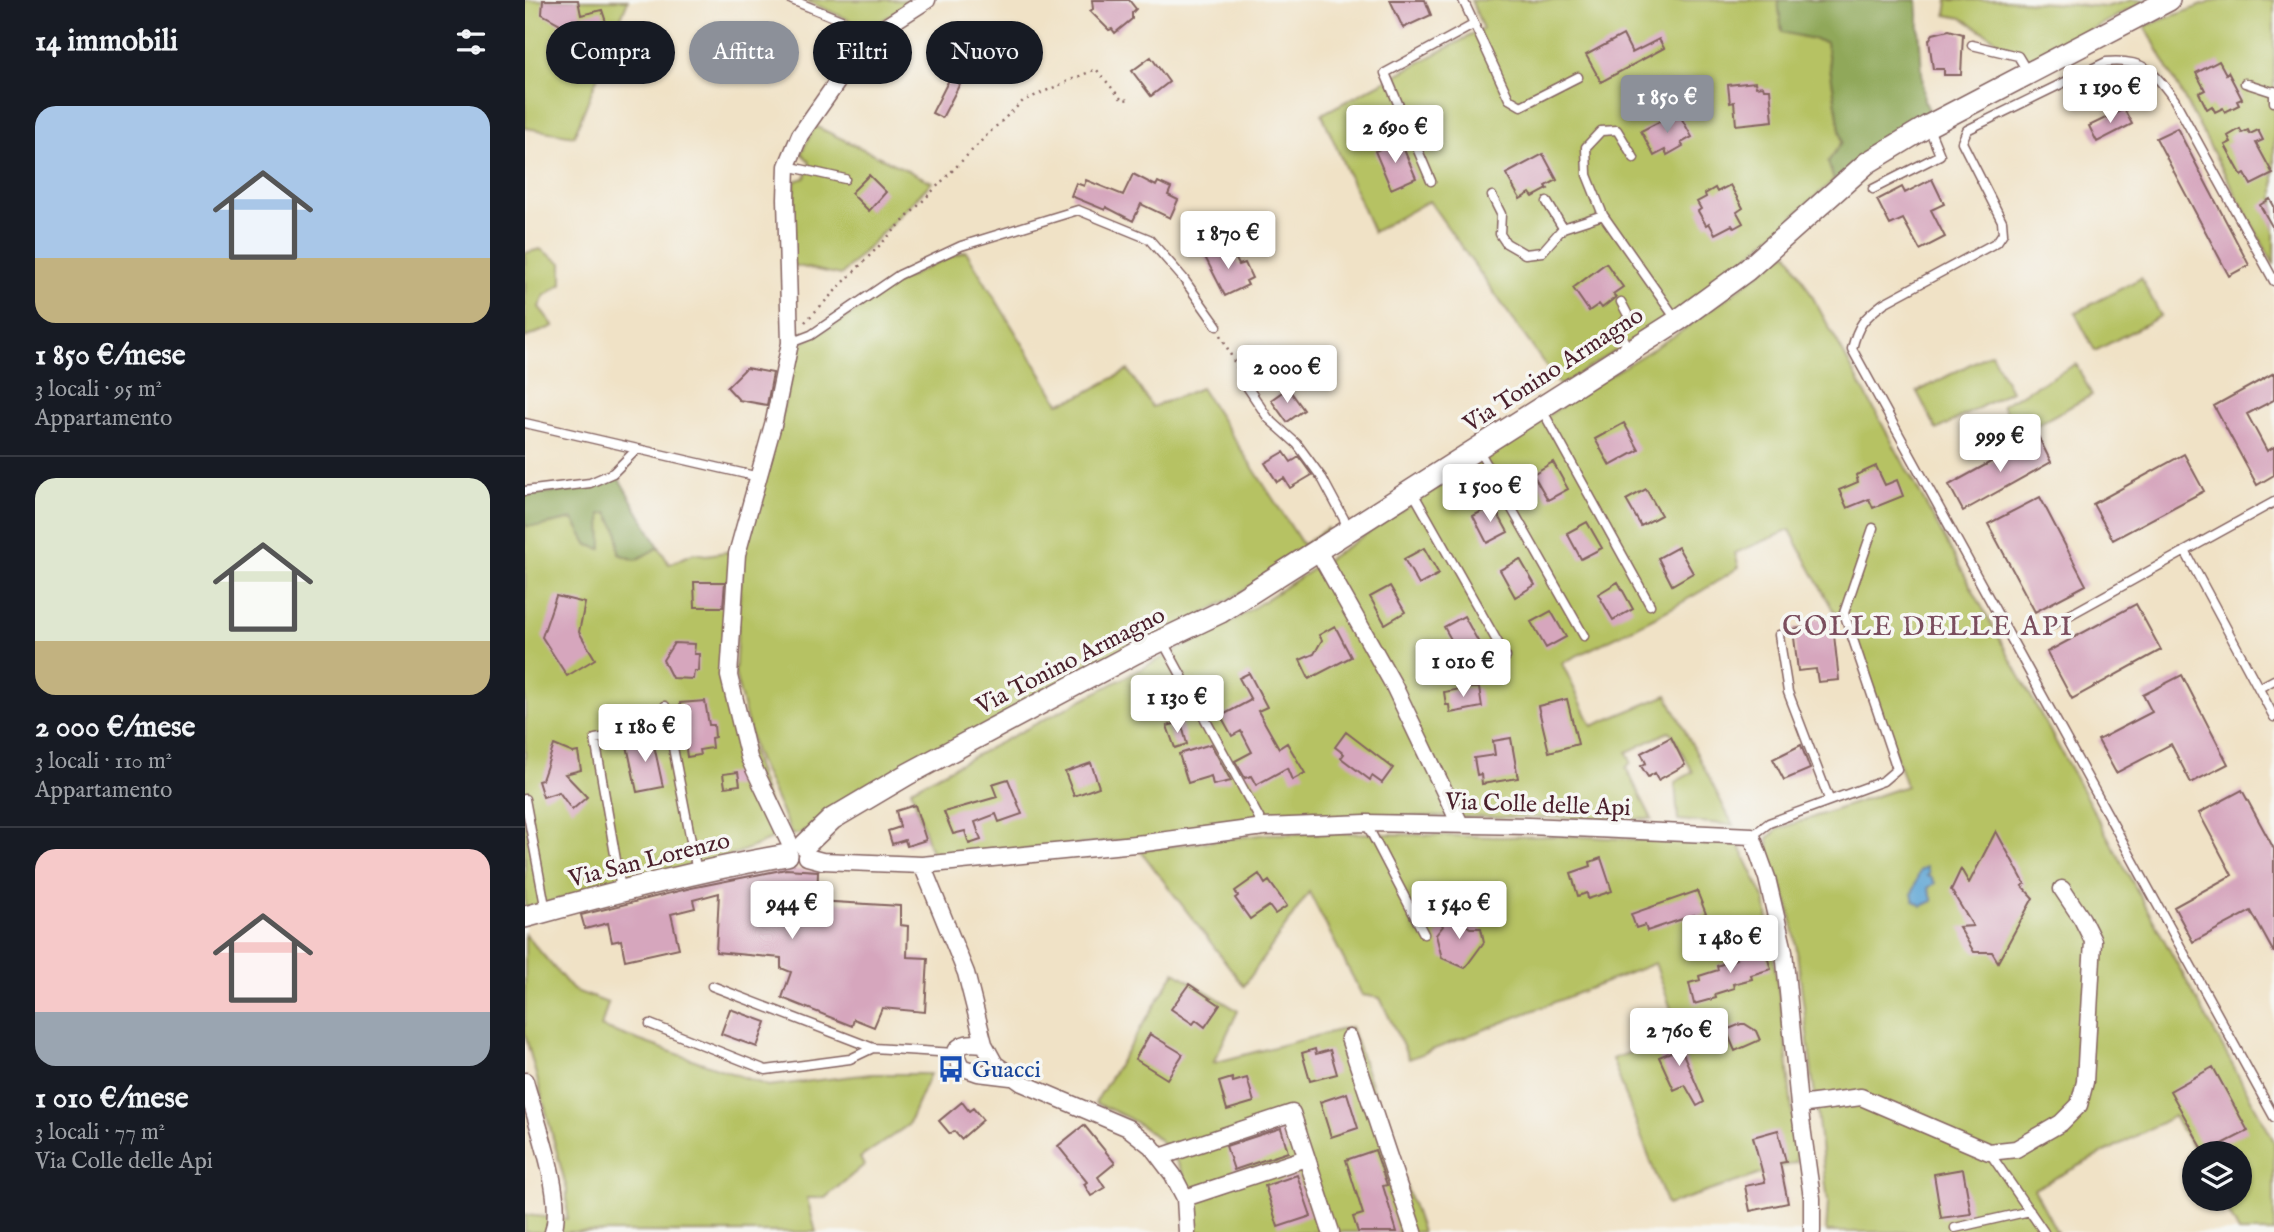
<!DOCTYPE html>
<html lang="it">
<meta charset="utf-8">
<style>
body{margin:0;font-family:"IM FELL English",serif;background:#242831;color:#f1f3f6;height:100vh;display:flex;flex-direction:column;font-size:26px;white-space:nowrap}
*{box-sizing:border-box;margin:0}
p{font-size:23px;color:#9ea1a6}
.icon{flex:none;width:38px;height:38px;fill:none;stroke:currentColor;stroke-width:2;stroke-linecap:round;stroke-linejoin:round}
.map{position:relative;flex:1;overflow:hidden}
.side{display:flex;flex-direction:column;background:#171b24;width:525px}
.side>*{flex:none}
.banner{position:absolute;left:21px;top:21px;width:665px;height:63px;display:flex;gap:14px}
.fabs{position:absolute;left:1657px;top:1141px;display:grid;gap:14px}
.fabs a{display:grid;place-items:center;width:70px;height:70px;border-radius:50%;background:#171b24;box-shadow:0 2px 5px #0004;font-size:35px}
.price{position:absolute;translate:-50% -60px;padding:0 16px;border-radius:7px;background:#fff;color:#222;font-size:23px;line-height:46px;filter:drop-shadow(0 2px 4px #0008)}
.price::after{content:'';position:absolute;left:50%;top:42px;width:21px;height:16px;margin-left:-10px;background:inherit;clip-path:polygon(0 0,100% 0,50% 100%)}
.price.current{background:#8c9099;color:#fff}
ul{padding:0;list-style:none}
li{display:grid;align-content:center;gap:14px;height:371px;padding:0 35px}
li+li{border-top:2px solid #363941}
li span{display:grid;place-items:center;height:217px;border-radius:21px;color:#555}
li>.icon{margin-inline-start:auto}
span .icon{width:126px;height:126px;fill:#fffc;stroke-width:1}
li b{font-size:30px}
h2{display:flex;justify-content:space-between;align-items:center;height:84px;padding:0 35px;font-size:30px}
.chip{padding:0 24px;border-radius:32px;background:#171b24;box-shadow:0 2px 5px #0004;font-size:24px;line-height:63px}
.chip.current{background:#8c9099;color:#fff}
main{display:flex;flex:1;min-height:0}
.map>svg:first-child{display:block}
.green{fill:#b6c264;stroke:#807048;stroke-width:2}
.forest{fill:#90a85a;stroke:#6d6442;stroke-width:2}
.water{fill:#5da5d4;stroke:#546280;stroke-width:2}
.building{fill:#d6a6bd}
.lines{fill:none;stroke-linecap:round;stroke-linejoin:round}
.lane-casing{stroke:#846361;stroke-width:11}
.street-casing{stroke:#846361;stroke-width:19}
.secondary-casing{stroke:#846361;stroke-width:24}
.path{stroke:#846361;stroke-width:2.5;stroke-dasharray:2 5;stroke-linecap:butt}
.lane{stroke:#fff;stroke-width:8}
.street{stroke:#fff;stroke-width:16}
.secondary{stroke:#fff;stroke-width:21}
.labels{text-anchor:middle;stroke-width:7;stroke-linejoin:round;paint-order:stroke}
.street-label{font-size:24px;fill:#4a1f2b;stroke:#f6f6f2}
.transit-label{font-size:24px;fill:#164399;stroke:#f6f6f2;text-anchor:start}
.quarter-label{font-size:28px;letter-spacing:2px;fill:#7b4e5e;stroke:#f6f6f2}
</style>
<main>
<section class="side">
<h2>14 immobili<svg class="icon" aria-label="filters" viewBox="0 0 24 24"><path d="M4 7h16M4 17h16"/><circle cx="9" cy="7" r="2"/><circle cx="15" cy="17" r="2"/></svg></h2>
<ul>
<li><span style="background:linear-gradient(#a9c7e8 70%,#c2b280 0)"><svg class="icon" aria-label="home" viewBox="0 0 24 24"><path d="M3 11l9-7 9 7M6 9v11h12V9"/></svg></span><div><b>1 850 €/mese</b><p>3 locali · 95 m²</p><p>Appartamento</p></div></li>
<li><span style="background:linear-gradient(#dfe7d0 75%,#c2b280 0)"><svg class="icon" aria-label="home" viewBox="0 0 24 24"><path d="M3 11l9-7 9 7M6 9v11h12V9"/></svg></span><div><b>2 000 €/mese</b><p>3 locali · 110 m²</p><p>Appartamento</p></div></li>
<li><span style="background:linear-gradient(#f6c9c9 75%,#9aa5b1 0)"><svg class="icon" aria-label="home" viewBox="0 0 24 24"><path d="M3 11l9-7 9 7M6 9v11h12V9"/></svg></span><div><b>1 010 €/mese</b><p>3 locali · 77 m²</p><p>Via Colle delle Api</p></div></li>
</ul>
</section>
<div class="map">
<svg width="1749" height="1232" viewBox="0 0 1749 1232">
<rect width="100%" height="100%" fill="#f6f6f2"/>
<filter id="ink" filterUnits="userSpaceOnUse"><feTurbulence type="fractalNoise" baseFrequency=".0143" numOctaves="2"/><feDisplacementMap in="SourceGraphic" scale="14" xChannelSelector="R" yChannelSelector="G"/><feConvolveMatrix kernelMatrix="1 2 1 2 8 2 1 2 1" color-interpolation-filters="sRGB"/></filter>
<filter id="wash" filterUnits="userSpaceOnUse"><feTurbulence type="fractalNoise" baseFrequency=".00686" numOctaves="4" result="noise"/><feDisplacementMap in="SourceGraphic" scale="28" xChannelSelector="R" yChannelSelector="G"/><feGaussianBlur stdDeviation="1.57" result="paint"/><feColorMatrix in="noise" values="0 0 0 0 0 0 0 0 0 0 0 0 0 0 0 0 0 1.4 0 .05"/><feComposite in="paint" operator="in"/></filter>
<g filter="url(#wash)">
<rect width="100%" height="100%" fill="#f0e2c6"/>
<path class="green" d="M0 0H103L49 136 0 128Z
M280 0H389L344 29Z
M946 0H1253L1257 32 1301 42 1317 142 1303 162 1309 180 1208 270 1140 319 1035 386 904 201 848 232 797 114 958 29Z
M1423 0H1481L1580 7 1607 0H1622L1506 62 1437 18 1421 15Z
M1691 0H1749V265L1620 26Z
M290 126 407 182 316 275 267 265 270 181 280 178 285 162 276 153Z
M15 249 37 263V284L19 296 14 307 29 326 0 338V253Z
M441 251 534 403 553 397 603 370 627 407 676 388 778 545 802 528 805 538 698 603 279 833 267 835 230 753 210 674 217 556 255 421 271 354 276 344 330 312 366 286 417 260Z
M1263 252 1749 1141V1232H1714L1696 1199H1715V1153H1670L1649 1116 1509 1189 1532 1232H1301L1303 1202 1270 936 1263 904 1244 851 1243 838 1253 829 1381 786 1324 617 1309 612 1265 530 1210 553 1214 567C1159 605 1097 634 1037 663L1067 726 1142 695 1208 825 1153 820 1150 782 1168 772 1145 731 1102 752 1106 762 1101 768 1127 819 842 816 408 859 386 789 708 621 1077 380 1157 331Z
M1616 278 1636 316 1570 351 1550 313Z
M1466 353 1486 391 1412 430 1392 392Z
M1551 364 1567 395 1493 435 1477 405Z
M76 513H84L93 532 94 554 110 560 134 547 144 564 169 553 181 555 209 551 202 676 254 836 203 857 0 908V526H16L48 519 63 545 76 549Z
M825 833 974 837 1045 836 1214 845 1240 900 1259 1028 1272 1162 1142 1205 1087 1059 1155 1035 1130 963 884 1059 855 998 837 995 784 892 719 986 615 850 742 834Z
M0 934 48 990 83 1003 76 1027 243 1086 346 1074H405L383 1125 335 1158 339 1165 300 1198H282L291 1232H0V1215L42 1219V1190L0 1034Z
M650 972 713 1011 688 1063 826 1027 897 1232H672C669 1218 668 1202 664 1189 648 1140 615 1121 570 1103Z"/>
<path class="forest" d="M1253 0H1392L1399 100 1406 114 1309 180 1303 162 1317 142 1301 42 1257 32Z
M93 477 134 547 111 560 94 554 93 532 83 513 76 514 77 549 63 545 48 519 16 526H0V495L64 488Z"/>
<path class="water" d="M1401 867 1404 873 1402 876 1406 877 1410 883 1403 888 1408 901 1397 906 1389 901 1387 894 1395 870Z"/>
<g id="blocks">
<path class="building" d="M18 0H53L56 15 77 10 81 22 60 29 54 28 41 51 25 44 35 24 17 14Z
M567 0H604L611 9 607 13V19L590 33 587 29 584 30 565 11 568 9Z
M865 0H900L906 15 878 28Z
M424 30 465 57 450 81 440 74 417 118 407 113 430 68 422 63 429 52 421 47 423 43 417 40Z
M1424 30 1438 34 1436 75H1419V69H1408L1404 40 1408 34Z
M1098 35 1107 53 1134 39 1139 48 1076 82 1061 55Z
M626 57 644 82 626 96 607 71Z
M1694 61 1701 74 1703 72 1717 99 1712 101 1714 105 1700 112 1698 108 1690 112 1687 106 1682 109 1674 93 1680 90 1671 73Z
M1230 82 1231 87 1238 86 1239 89H1245L1248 121 1211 125 1209 102 1205 103 1203 85Z
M1599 109 1607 124 1572 142 1564 126Z
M1153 112 1167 137 1156 143 1158 146 1142 155 1140 150 1129 156 1116 131Z
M1652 128 1724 265 1704 276 1631 138Z
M1715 129 1717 133 1723 130 1725 134 1733 130 1738 140 1731 143 1748 174 1726 185 1720 174 1717 176 1700 145 1706 142 1703 136Z
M875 140 891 178 866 189 850 151Z
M1018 154 1032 180 1021 186 1023 189 1008 197 1005 193 995 199 981 174Z
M608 174 631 186 633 182 646 188 643 195 653 200 645 218 616 204 608 221 581 207 580 210 546 196 551 183 559 186 561 180 598 195Z
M344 175 361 192 344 211 326 193Z
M1407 179 1419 204 1406 210 1420 237 1395 250 1378 219 1365 225 1352 200 1377 187 1380 193Z
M1205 185 1218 208 1212 212 1218 223 1209 228 1207 225 1190 234 1184 223 1181 225 1173 211 1176 209 1172 202 1181 197 1180 194 1190 188 1192 192Z
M1745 199 1749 206V230L1735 205Z
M695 247 698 253 706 249 714 265 720 263 727 278 721 281 723 285 700 296 679 255Z
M1081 263 1098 287 1088 294 1091 297 1077 308 1074 304 1064 311 1048 288Z
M221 368 248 373 242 405 214 400 202 387Z
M1749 373V400L1722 414 1742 451 1749 447V475L1732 485 1689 406Z
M763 388 779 410 762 422 746 400Z
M1099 423 1114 450 1085 466 1070 439Z
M1513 436 1526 462 1438 511 1424 485Z
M759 452 766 462 774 457 787 475 765 488 759 478 752 482 740 463Z
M1659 454 1679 491 1588 540 1568 504Z
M1028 462 1043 489 1023 500 1008 474Z
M1351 466 1360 485 1372 480 1378 496 1348 508 1344 499 1322 508 1314 490 1333 482 1331 475Z
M1121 489 1136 515 1116 526 1101 500Z
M1515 497 1561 585 1510 612 1463 524Z
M968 505 983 532 962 543 948 516Z
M1062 522 1077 548 1056 559 1042 533Z
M1153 547 1168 573 1147 585 1133 558Z
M899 548 914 574 894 585 879 559Z
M995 559 1010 585 990 597 975 570Z
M169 582H200L198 607H170Z
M1093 582 1108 609 1088 620 1073 594Z
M865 586 880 612 860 624 845 597Z
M31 596 60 603 54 632 70 659 42 676 17 637Z
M1611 604 1636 650 1547 699 1522 652Z
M1026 611 1041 637 1021 648 1006 622Z
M939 616 954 643 934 654 919 627Z
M1307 617 1314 680 1293 682 1291 669 1273 671 1268 629 1287 627 1286 619Z
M810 626 826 657 784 679 775 660 789 654 797 640 794 635Z
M149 643 170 644 169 654H174L173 671H169L168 679 147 678 138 660Z
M724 673 742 707 733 711 754 748 762 743 780 773 767 780 762 768 731 785 726 776 720 778 710 761 727 752 716 731 707 736 696 716 726 700 714 678Z
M1657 675 1703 764 1666 783 1646 744 1591 773 1573 740 1627 712 1618 695Z
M940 688H954L957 707 925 713 924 705H921L919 692Z
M1042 699 1053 744 1024 752 1013 706Z
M180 701 184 725H189L190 737 186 738 187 748 174 750 175 755 162 757 155 703Z
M656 722 662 744 650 748 642 726Z
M821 732 868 768 857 783 847 776 845 780 816 758 819 754 810 747Z
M127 736 138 787 112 792 101 741Z
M1146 737 1160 765 1133 780 1130 773 1123 777 1116 766 1121 763 1116 753Z
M986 738 993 778 957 784 956 774 952 775 949 758 970 755 968 741Z
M686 744 706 781 688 785 686 776 663 783 654 754Z
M29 745 48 753 53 752 56 770 40 774 62 797 47 810 34 792 18 797 13 781 17 780Z
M1276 745 1285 769 1259 780 1248 759Z
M566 763 574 787 549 796 540 772Z
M213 772 215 785 200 787 198 774Z
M483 779 497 814 474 822 471 814 450 822 456 840 444 844 440 831 428 834 419 812 472 797 467 784Z
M1717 790 1749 849V953L1726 911 1668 942 1649 907 1707 875 1674 813Z
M390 805 401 840 382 846 380 840 367 844 363 831 375 827 371 811Z
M1471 831 1500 884 1497 886 1508 898 1473 962 1467 952H1449L1434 927 1448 926 1426 890 1436 869 1444 883Z
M1076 858 1087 891 1063 899 1062 893 1053 896 1046 873 1066 866 1065 862Z
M261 869 293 871 292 901 375 906V925L383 926 382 957 403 958 400 1012 357 1008 349 1027 329 1019 327 1026 257 998 266 972 256 968V958L191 952 194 893 168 900 170 908 146 914 154 948 100 960 96 940 87 942 83 923 60 929 56 915 166 888Z
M734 874 740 884 744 881 762 906 750 914 744 906 725 919 710 898 713 896 710 891Z
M1172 891 1181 914 1170 918 1169 915 1122 931 1120 925 1111 928 1106 914Z
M924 912 945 928H956L959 942 940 968 917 958 911 935 918 926 915 922Z
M1239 947 1246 969 1226 975 1227 979 1208 984 1209 988 1190 994 1191 998 1169 1004 1164 983 1175 980 1174 976 1193 970 1192 966 1211 959 1210 956Z
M664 984 695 1005 680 1027 671 1020 668 1024 646 1009Z
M205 1009 241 1022 232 1047 196 1034Z
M1216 1024H1220L1231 1031 1235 1040 1210 1051 1201 1030Z
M1147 1028 1179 1102 1172 1106 1160 1085 1149 1090 1134 1057 1146 1052 1139 1031Z
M625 1034 658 1054 642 1079 610 1059Z
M790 1049 791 1054 805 1050 812 1074 785 1081 777 1053Z
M1688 1067 1723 1131 1680 1153 1645 1091Z
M707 1078 708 1082 722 1078 729 1102 702 1110 694 1082Z
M822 1093 833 1128 806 1137 795 1102Z
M437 1102 444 1111 448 1108 458 1120 436 1139 429 1131 425 1134 414 1121Z
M559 1125 590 1163 573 1177 580 1188 566 1196 559 1184 562 1182 533 1146Z
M756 1128 763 1152 709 1170 701 1146Z
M1253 1130 1261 1162 1255 1163 1263 1203 1225 1211 1220 1186 1240 1182 1228 1137Z
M850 1150 862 1185 858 1186 872 1232H833L828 1217 838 1214 821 1160Z
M1438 1169 1446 1214 1416 1218 1409 1174Z
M772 1175 786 1216 753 1227 740 1186Z"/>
</g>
</g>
<g filter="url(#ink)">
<use href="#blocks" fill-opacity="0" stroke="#846361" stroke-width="2"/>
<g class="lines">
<defs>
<path id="lane" d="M267 0 331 26 343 38
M938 0 984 99 996 106 1053 77
M1447 45 1493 56 1502 71
M1720 83 1748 92
M1749 91V102
M1109 158 1092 130 1076 131 1061 147 1062 175 1078 215 1151 319
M262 166 320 179
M906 181 860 73 948 25
M1348 189 1415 155 1403 126
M967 196 976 214 975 234 981 243 1000 254 1017 252 1038 228
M1022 202 1038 228 1078 215
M1749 281 1649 99C1627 70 1619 59 1581 62L1442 130 1437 142 1477 221 1478 233 1472 242 1359 303C1339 318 1333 324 1327 349L1749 1117
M1096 302 1104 317 1092 329 1104 349
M265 343 286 335 374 275 436 246 553 210 624 239 658 278 692 326
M719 382 743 418 772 444 797 478 819 519 822 530
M1016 408 1125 605
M0 423 234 477
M953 449 1059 636
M0 491 65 483 88 473 111 450
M887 491 981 657
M1660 551 1749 717
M1523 627 1749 502
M1254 635 1263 692 1304 799
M638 642 739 827
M1734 688 1749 680
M140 706 172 872
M94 735 70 739 96 889
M0 799 21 911
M841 823 899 934
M1227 836 1244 823 1358 781 1372 769 1319 613 1348 528
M187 986 348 1048 430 1053
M125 1024 241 1070 325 1059 348 1048
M1464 1152 1519 1232
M1430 1228 1505 1211"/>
<path id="street" d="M793 551 868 684 935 824
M265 844 224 758 204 676 212 554 249 421 265 343 261 199 262 166 275 135 343 38 402 0
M282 857 297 861 397 865 441 973 459 1044 470 1064 497 1083 603 1128 626 1146 648 1175 660 1198 662 1232
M397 865 620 843 739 827 841 823 1004 826 1227 836 1242 878 1259 951 1274 1105 1287 1198V1232
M824 1038 889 1232
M459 1044C448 1043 435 1041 430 1053L436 1067 453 1073 486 1077
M0 1081C10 1118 40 1197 28 1232
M1274 1105 1336 1097 1464 1152 1491 1149 1536 1123 1554 1105 1560 1082 1568 941 1557 919 1537 889
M635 1157 767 1113 806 1232
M660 1198 781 1158"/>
<path id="secondary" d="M280 845 307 819 383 774 610 653 696 612 1152 321 1222 270 1342 163 1403 126 1644 0
M0 917C86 893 174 870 262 855"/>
</defs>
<use href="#lane" class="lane-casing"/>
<use href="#street" class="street-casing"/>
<use href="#secondary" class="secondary-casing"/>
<path class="path" d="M280 322 464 133 498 101 571 69 597 100 607 99
M696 335 715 374"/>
<use href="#lane" class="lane"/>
<use href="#street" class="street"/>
<use href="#secondary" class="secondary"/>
</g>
</g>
<defs>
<symbol id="bus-bare" viewBox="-9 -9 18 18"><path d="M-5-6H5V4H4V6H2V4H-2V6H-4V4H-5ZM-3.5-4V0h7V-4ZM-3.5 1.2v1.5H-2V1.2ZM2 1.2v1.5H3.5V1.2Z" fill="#1a4fb4" stroke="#f6f6f2" stroke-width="2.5" paint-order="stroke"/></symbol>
</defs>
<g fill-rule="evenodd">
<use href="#bus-bare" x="407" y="1050" width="38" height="38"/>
</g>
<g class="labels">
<g class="street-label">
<text transform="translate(1028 369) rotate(-33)" y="8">Via Tonino Armagno</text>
<text transform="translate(545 660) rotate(-27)" y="8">Via Tonino Armagno</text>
<text transform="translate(1013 804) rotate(2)" y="8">Via Colle delle Api</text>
<text transform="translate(124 859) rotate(-14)" y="8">Via San Lorenzo</text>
</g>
<g class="transit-label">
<text x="447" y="1077">Guacci</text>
</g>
<g class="quarter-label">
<text x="1403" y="635">COLLE DELLE API</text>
</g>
</g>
</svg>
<div class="fabs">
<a><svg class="icon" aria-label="layers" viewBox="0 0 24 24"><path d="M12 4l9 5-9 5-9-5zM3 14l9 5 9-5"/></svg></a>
</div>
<b class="price" style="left:1585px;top:125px">1 190 €</b>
<b class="price current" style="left:1142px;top:135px">1 850 €</b>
<b class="price" style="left:870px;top:165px">2 690 €</b>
<b class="price" style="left:703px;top:271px">1 870 €</b>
<b class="price" style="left:762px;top:405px">2 000 €</b>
<b class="price" style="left:1475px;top:474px">999 €</b>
<b class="price" style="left:965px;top:524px">1 500 €</b>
<b class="price" style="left:938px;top:699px">1 010 €</b>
<b class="price" style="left:652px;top:735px">1 130 €</b>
<b class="price" style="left:120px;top:764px">1 180 €</b>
<b class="price" style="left:267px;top:941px">944 €</b>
<b class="price" style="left:934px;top:941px">1 540 €</b>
<b class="price" style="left:1205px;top:975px">1 480 €</b>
<b class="price" style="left:1154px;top:1068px">2 760 €</b>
<div class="banner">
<a class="chip">Compra</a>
<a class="chip current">Affitta</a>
<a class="chip">Filtri</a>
<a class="chip">Nuovo</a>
</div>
</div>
</main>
